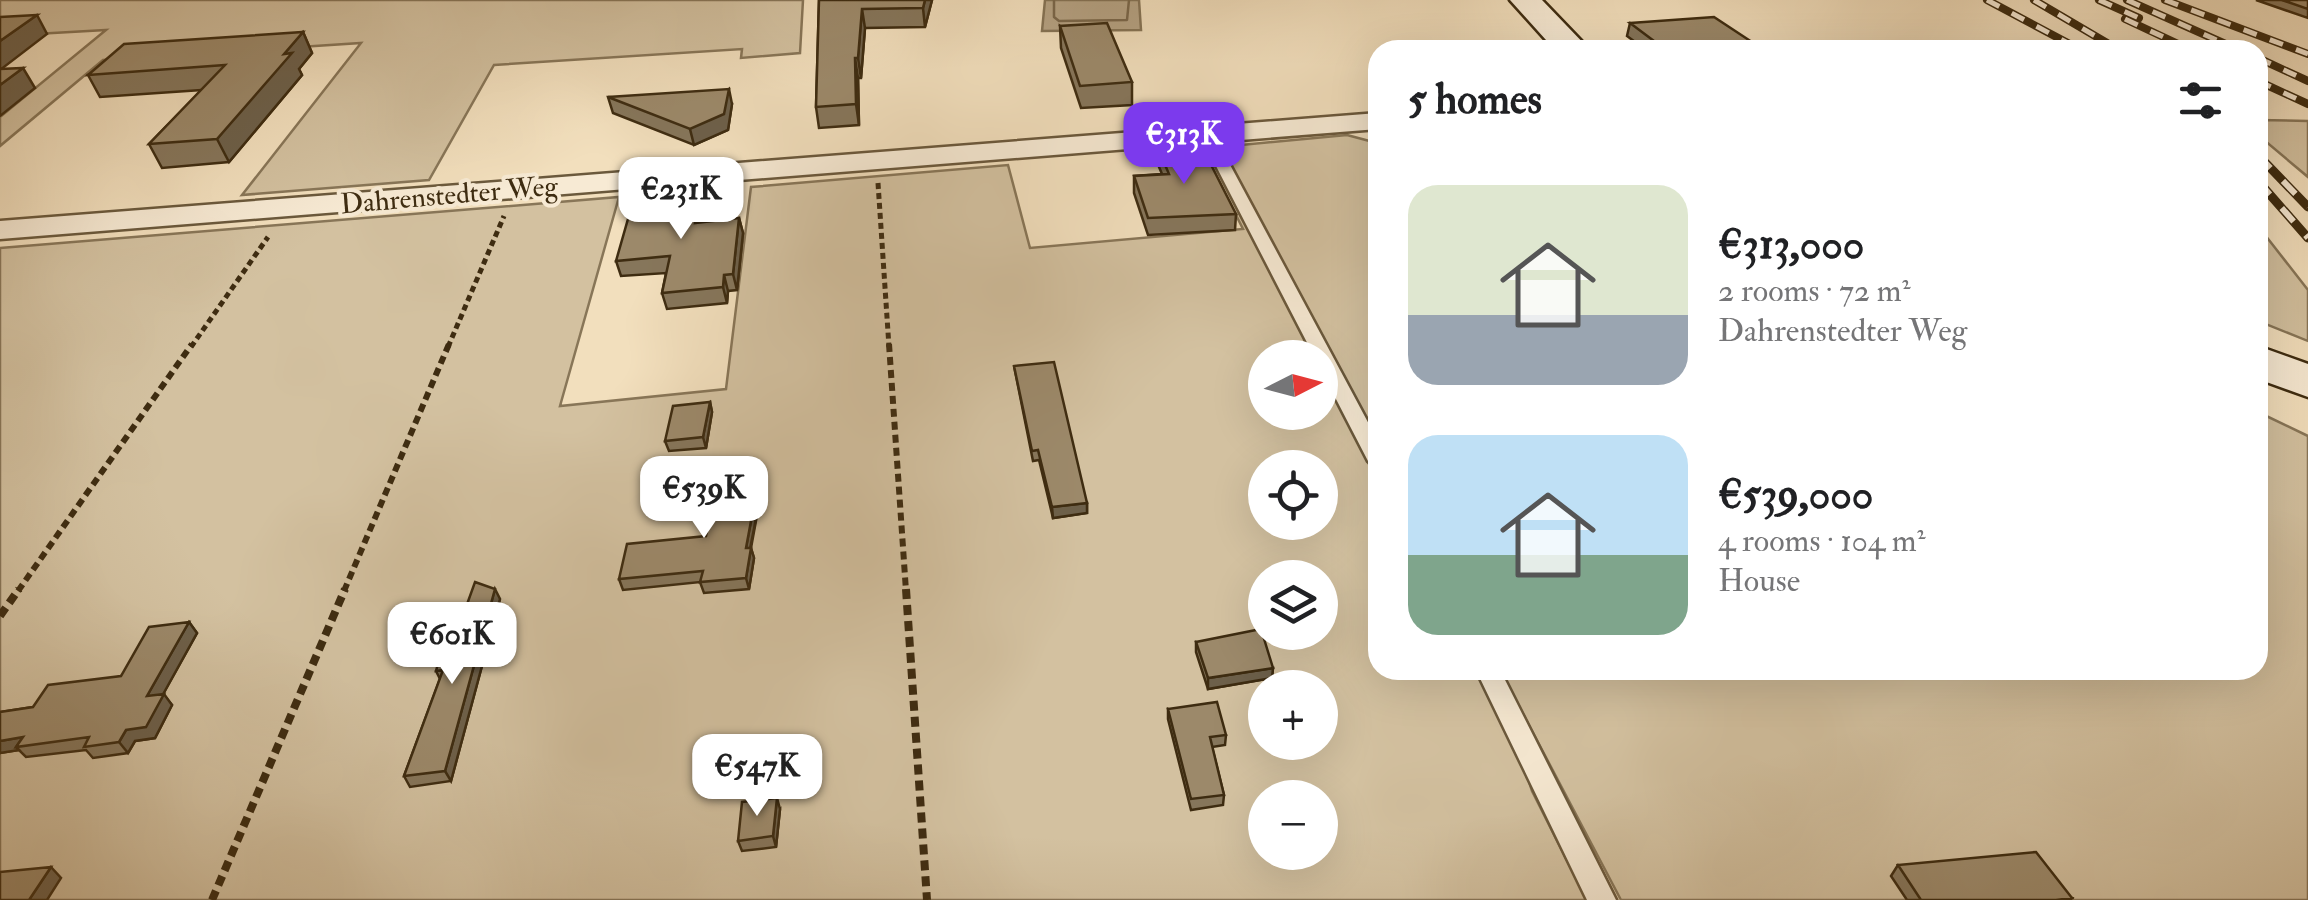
<!DOCTYPE html>
<meta charset="utf-8">
<style>
body{margin:0;font-family:"IM FELL Double Pica",serif;background:#f6f6f6;color:#202124;height:100vh;display:flex;flex-direction:column;font-size:38px;white-space:nowrap}
*{box-sizing:border-box;margin:0}
p{font-size:32px;color:#757577}
.icon{flex:none;width:55px;height:55px;fill:none;stroke:currentColor;stroke-width:2;stroke-linecap:round;stroke-linejoin:round}
.map{position:relative;flex:1;overflow:hidden}
.panel{position:absolute;left:1368px;top:40px;width:900px;height:640px;display:flex;flex-direction:column;background:#fff;border-radius:30px;box-shadow:0 10px 40px #0002}
.panel>*{flex:none}
.needle{width:65px;rotate:84deg}
.buttons{position:absolute;left:1248px;top:340px;display:grid;gap:20px}
.buttons a{display:grid;place-items:center;width:90px;height:90px;border-radius:50%;background:#fff;box-shadow:0 10px 40px #0002;font-size:50px}
.price{position:absolute;translate:-50% -85px;padding:0 22px;border-radius:20px;background:#fff;color:#222;font-size:32px;line-height:65px;filter:drop-shadow(0 2px 5px #0008)}
.price::after{content:'';position:absolute;left:50%;top:60px;width:30px;height:22px;margin-left:-15px;background:inherit;clip-path:polygon(0 0,100% 0,50% 100%)}
.price.active{background:#7c3aed;color:#fff}
ul{padding:0;list-style:none}
li{display:flex;align-items:center;gap:30px;height:250px;padding:0 40px}
li span{display:grid;place-items:center;flex:none;width:280px;height:200px;border-radius:30px;color:#555}
li>.icon{margin-inline-start:auto}
span .icon{width:120px;height:120px;fill:#fffc;stroke-width:1}
li b{font-size:42px}
h2{display:flex;justify-content:space-between;align-items:center;height:120px;padding:0 40px;font-size:42px}
.map>svg:first-child{display:block}
.green{fill:#d3c1a0;stroke:#887658;stroke-width:2.5;fill-rule:evenodd}
.water{fill:#b5a283;stroke:#857355;stroke-width:2.5}
.lines{fill:none;stroke-linecap:round;stroke-linejoin:round}
.shore{stroke:#7a674a;stroke-width:2.5}
.service-casing{stroke:#6b593c;stroke-width:5}
.minor-casing{stroke:#6b593c;stroke-width:5}
.secondary-casing{stroke:#3e2c11;stroke-width:5}
.path-far2{stroke:#3e2c11;stroke-width:5;stroke-dasharray:6 4;stroke-linecap:butt}
.path-far1{stroke:#3e2c11;stroke-width:6;stroke-dasharray:8 5;stroke-linecap:butt}
.path{stroke:#3e2c11;stroke-width:8;stroke-dasharray:10 6;stroke-linecap:butt}
.service{fill:#f7ead4;fill-rule:evenodd}
.minor{fill:#f7ead4;fill-rule:evenodd}
.secondary{fill:#f7ead4;fill-rule:evenodd}
.rail-far1-casing{stroke:#3e2c11;stroke-width:8}
.rail-casing{stroke:#3e2c11;stroke-width:9}
.rail-far1{stroke:#f7ead4;stroke-width:5;stroke-dasharray:14;stroke-linecap:butt}
.rail{stroke:#f7ead4;stroke-width:6;stroke-dasharray:18;stroke-linecap:butt}
.wall{fill:#86765b;stroke:#3e2c11;stroke-width:2.5}
.shaded-wall{fill:#6d604a;stroke:#3e2c11;stroke-width:2.5}
.building{fill:#9c896a;stroke:#3e2c11;stroke-width:2.5}
.labels{text-anchor:middle;stroke-width:8;stroke-linejoin:round;paint-order:stroke}
.far-street-label{font-size:28px;fill:#3e2c11;stroke:#f7ead4}
</style>
<div class="map">
<svg width="2308" height="900" viewBox="0 0 2308 900">
<rect width="100%" height="100%" fill="#f2dfbd"/>
<filter id="stains"><feTurbulence type="fractalNoise" baseFrequency=".002" numOctaves="4"/><feColorMatrix values="0 0 0 0 .2 0 0 0 0 .09 0 0 0 0 .02 0 0 0 .5 -.17"/></filter>
<radialGradient id="worn" r=".72"><stop offset=".6" stop-color="#630" stop-opacity="0"/><stop offset="1" stop-color="#630" stop-opacity=".3"/></radialGradient>
<path class="green" d="M0 0H803L800 53 741 58 742 49 494 65 429 180 242 195 361 43 103 60 0 146V117L106 30 0 36Z
M2258 120 2308 121V177L2258 135Z
M1347 135 1377 143V444L1220 147Z
M1203 150 1211 154 1315 357 1265 358V412H1320V368L1377 480 1378 670H1478L1519 750 1532 791 1587 900H0V248L619 197 560 406 726 389 751 187 1008 165 1030 248 1243 229ZM1265 468H1320V522H1265ZM1265 578H1320V632H1265ZM1265 688H1320V742H1265ZM1265 798H1320V852H1265Z
M2258 226 2308 290V341L2258 321Z
M2258 412 2308 436V900H1621L1500 670H2258Z"/>
<path class="water" d="M1045 0H1139L1141 30 1042 31Z"/>
<g class="lines">
<path class="shore" d="M1054 0V17L1059 21 1127 20 1129 0"/>
<defs>
<path id="service" d="M1206 129 1213 133 1378 441V467L1368 461 1320 368V358H1315L1199 133Z
M1476 670H1500L1616 900H1587Z"/>
<path id="minor" d="M1378 113V129L0 239V221Z"/>
<path id="secondary" d="M1510 0H1542L1590 50H1555Z
M2258 346 2308 364V397L2258 379Z"/>
</defs>
<use href="#service" class="service-casing"/>
<use href="#minor" class="minor-casing"/>
<use href="#secondary" class="secondary-casing"/>
<path class="path-far2" d="M878 183 889 347
M191 347 268 237
M448 347 504 216"/>
<path class="path-far1" d="M889 344 906 591
M18 591 192 344
M344 591 449 344"/>
<path class="path" d="M906 589 927 900
M0 616 19 589
M212 900 345 589"/>
<use href="#service" class="service"/>
<use href="#minor" class="minor"/>
<use href="#secondary" class="secondary"/>
<defs>
<path id="rail-far1" d="M1987 0 2081 50
M2034 0 2119 50
M2099 0 2139 18
M2127 0 2239 50
M2165 0 2308 54
M2125 19 2191 50
M2258 58 2308 81
M2258 81 2308 104"/>
<path id="rail" d="M2258 155 2308 207
M2258 181 2308 238"/>
</defs>
<use href="#rail-far1" class="rail-far1-casing"/>
<use href="#rail" class="rail-casing"/>
<use href="#rail-far1" class="rail-far1"/>
<use href="#rail" class="rail"/>
</g>
<path class="wall" d="M819 0H932L925 27 865 28 861 78H858L859 125 819 128 816 107Z
M2256 0H2308V18Z
M1630 23 1764 50H1646L1627 36Z
M1060 26 1132 82V105L1081 108 1061 48Z
M303 32 312 53 299 69 302 75 229 162 162 168 149 144 202 90 100 97 88 75Z
M608 97 732 104 728 130 694 145 613 113Z
M1159 151 1236 214 1235 230 1148 235 1134 193V176L1162 174 1159 167Z
M701 193 705 208 702 222 739 218 743 233 737 290 728 291 727 303 667 309 662 293 666 273 621 276 616 261Z
M1014 366 1087 503V513L1053 518 1039 460 1033 461Z
M710 402 712 412 706 448 669 451 665 441Z
M759 478 762 488 751 548 754 558 749 589 704 593 700 582 623 590 619 579 706 536Z
M500 599 451 781 410 787 404 776 440 679 436 671Z
M189 622 197 633 163 694 172 705 155 738 135 741 128 753 93 758 86 750 26 757 19 750 0 753V712L33 707 121 676Z
M1196 642 1273 668 1272 678 1208 689 1196 652Z
M1168 709 1226 735 1225 745 1212 747 1224 795 1223 805 1191 810 1168 719Z
M780 809 776 847 742 851 738 841Z
M1898 865 2072 898 2070 900H1907L1891 876Z"/>
<path class="shaded-wall" d="M925 0H932L925 27 923 8Z
M862 9 865 28 861 78 858 58Z
M37 15 47 34 0 70V41Z
M303 32 312 53 299 69 302 75 229 162 217 139 284 54Z
M855 58 858 78 859 125 856 104Z
M23 68 35 88 0 116V85Z
M729 89 732 104 728 130 694 145 690 129Z
M701 193 705 208 699 238 695 223Z
M739 218 743 233 737 290 733 274Z
M724 275 728 291 727 303 723 287Z
M710 402 712 412 706 448 703 437Z
M759 478 762 488 748 559 746 548Z
M1087 503V513L1053 518 1052 507Z
M751 548 754 558 749 589 746 578Z
M495 589 500 599 451 781 445 771Z
M189 622 197 633 156 707 147 696Z
M1273 668 1272 678 1208 689V678Z
M164 694 172 705 155 738 135 741 128 753 119 742 126 730Z
M23 737 16 747 19 750 0 753V741Z
M777 798 780 809 776 847 773 836Z
M51 867 61 878 47 900H29Z"/>
<path class="building" d="M819 0H925L923 8 862 9 858 58H855L856 104 816 107Z
M2282 0H2308V9Z
M37 15 0 41V17Z
M1714 17 1764 50H1666L1630 23Z
M1107 23 1132 82 1080 86 1060 26Z
M303 32 284 54 292 53 217 139 149 144 225 65 88 75 124 44Z
M23 68 0 85V69Z
M729 89 724 114 690 129 608 97Z
M1202 147 1236 214 1148 218 1134 176 1169 174 1159 151Z
M701 193 695 223 739 218 733 274 724 275 723 287 662 293 670 256 616 261 634 198Z
M1054 362 1087 503 1052 507 1038 450 1032 451 1014 366Z
M710 402 703 437 665 441 673 406Z
M759 478 746 548H751L746 578 700 582 703 571 619 579 627 544 706 536 717 481Z
M475 582 495 589 445 771 404 776 443 670 436 671 446 636 456 635Z
M189 622 147 696 164 694 146 727 126 730 119 742 84 747 89 737 16 747 23 737 0 741V712L33 707 48 685 121 676 149 627Z
M1261 629 1273 668 1208 678 1196 642Z
M1217 702 1226 735 1210 737 1224 795 1191 799 1168 709Z
M777 798 773 836 738 841 742 802Z
M2036 852 2072 898 2056 900H1921L1898 865Z
M51 867 29 900H0V872Z"/>
<g class="labels">
<g class="far-street-label">
<text transform="translate(449 194) rotate(-5)" y="10">Dahrenstedter Weg</text>
</g>
</g>
<rect width="100%" height="100%" filter="url(#stains)"/>
<rect width="100%" height="100%" fill="url(#worn)"/>
</svg>
<div class="buttons">
<a><svg class="needle" viewBox="-14 -14 28 28"><path d="M0-13l5 13h-10z" fill="#e53935"/><path d="M0 13l5-13h-10z" fill="#757577"/></svg></a>
<a><svg class="icon" aria-label="locate" viewBox="0 0 24 24"><circle cx="12" cy="12" r="6"/><path d="M12 2v4M12 18v4M2 12h4M18 12h4"/></svg></a>
<a><svg class="icon" aria-label="layers" viewBox="0 0 24 24"><path d="M12 4l9 5-9 5-9-5zM3 14l9 5 9-5"/></svg></a>
<a>+</a>
<a>−</a>
</div>
<b class="price active" style="left:1184px;top:187px">€313K</b>
<b class="price" style="left:681px;top:242px">€231K</b>
<b class="price" style="left:704px;top:541px">€539K</b>
<b class="price" style="left:452px;top:687px">€601K</b>
<b class="price" style="left:757px;top:819px">€547K</b>
<section class="panel">
<h2>5 homes<svg class="icon" aria-label="filters" viewBox="0 0 24 24"><path d="M4 7h16M4 17h16"/><circle cx="9" cy="7" r="2"/><circle cx="15" cy="17" r="2"/></svg></h2>
<ul>
<li><span style="background:linear-gradient(#dfe7d0 65%,#9aa5b1 0)"><svg class="icon" aria-label="home" viewBox="0 0 24 24"><path d="M3 11l9-7 9 7M6 9v11h12V9"/></svg></span><div><b>€313,000</b><p>2 rooms · 72 m²</p><p>Dahrenstedter Weg</p></div></li>
<li><span style="background:linear-gradient(#bfe0f5 60%,#7fa58c 0)"><svg class="icon" aria-label="home" viewBox="0 0 24 24"><path d="M3 11l9-7 9 7M6 9v11h12V9"/></svg></span><div><b>€539,000</b><p>4 rooms · 104 m²</p><p>House</p></div></li>
</ul>
</section>
</div>
